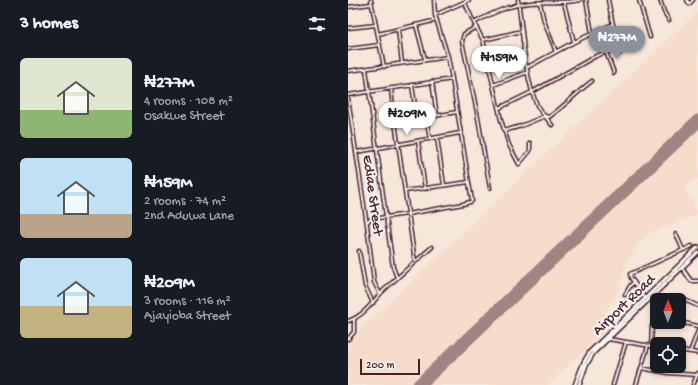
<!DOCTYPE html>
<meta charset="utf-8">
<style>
body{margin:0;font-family:"Gochi Hand",sans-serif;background:#20242c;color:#f1f3f6;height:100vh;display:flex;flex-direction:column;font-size:15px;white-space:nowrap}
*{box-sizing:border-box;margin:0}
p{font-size:13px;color:#9ea1a6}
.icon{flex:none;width:22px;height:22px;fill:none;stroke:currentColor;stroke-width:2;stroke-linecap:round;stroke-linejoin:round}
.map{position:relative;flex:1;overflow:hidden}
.details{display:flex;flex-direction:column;background:#171b24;width:348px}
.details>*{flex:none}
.needle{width:26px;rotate:1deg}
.buttons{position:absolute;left:302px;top:293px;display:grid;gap:8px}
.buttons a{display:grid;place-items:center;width:36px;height:36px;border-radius:6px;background:#171b24;box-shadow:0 2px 6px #0003;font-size:20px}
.scale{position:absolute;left:12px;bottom:10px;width:60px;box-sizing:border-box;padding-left:4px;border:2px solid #4a1f2b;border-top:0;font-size:11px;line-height:14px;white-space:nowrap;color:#4a1f2b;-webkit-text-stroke:3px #f6f6f2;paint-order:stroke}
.price{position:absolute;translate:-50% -34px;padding:0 9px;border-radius:14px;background:#fff;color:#222;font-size:13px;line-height:26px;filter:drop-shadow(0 1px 2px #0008)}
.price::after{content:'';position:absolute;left:50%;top:24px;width:12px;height:9px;margin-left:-6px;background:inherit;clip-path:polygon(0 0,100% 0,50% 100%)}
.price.selected{background:#8c9099;color:#fff}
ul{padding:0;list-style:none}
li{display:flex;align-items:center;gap:12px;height:100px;padding:0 20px}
li span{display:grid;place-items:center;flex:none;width:112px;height:80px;border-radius:6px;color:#555}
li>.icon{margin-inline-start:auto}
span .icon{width:48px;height:48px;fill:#fffc;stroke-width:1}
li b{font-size:17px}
h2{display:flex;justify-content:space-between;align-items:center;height:48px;padding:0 20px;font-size:17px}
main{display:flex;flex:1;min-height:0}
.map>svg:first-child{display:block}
.built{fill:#f6dccb}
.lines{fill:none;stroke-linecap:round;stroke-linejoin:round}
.runway{stroke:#a08383;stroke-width:13}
.street-casing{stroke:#4a1f2b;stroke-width:5}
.secondary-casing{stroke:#4a1f2b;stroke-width:6}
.street{stroke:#f6f6f2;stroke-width:2}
.secondary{stroke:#f6f6f2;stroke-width:3}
.labels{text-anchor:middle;stroke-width:4;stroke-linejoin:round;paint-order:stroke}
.street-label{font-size:15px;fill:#4a1f2b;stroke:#f6f6f2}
</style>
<main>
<section class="details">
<h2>3 homes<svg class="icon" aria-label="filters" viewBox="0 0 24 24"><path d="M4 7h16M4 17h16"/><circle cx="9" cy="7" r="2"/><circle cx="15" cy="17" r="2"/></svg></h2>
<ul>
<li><span style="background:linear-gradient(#dfe7d0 65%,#8fb573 0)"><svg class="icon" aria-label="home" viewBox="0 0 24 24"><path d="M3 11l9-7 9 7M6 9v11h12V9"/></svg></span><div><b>₦277M</b><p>4 rooms · 108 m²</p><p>Osakwe Street</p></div></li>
<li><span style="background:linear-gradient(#bfe0f5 70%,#b9a48a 0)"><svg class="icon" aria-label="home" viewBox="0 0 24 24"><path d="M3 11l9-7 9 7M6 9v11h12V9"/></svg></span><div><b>₦159M</b><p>2 rooms · 74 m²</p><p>2nd Aduwa Lane</p></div></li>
<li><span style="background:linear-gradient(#bfe0f5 60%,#c2b280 0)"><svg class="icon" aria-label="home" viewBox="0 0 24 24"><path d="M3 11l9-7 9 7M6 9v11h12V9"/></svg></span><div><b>₦209M</b><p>3 rooms · 116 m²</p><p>Ajayioba Street</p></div></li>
</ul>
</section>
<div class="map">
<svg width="350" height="385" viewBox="0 0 350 385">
<rect width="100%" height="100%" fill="#f6e7db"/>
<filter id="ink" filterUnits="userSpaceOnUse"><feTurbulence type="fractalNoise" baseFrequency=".025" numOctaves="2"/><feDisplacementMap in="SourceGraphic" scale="8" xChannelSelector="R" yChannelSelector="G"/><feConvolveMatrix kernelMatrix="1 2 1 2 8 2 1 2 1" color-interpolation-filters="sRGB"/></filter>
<g filter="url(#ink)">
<path class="built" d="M350 11V178L336 186 350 214 304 232 298 236 290 244 279 262 267 299 256 312 267 322 234 352 200 385H0V341Z"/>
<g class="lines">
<path class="runway" d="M71 385 350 121"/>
<defs>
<path id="street" d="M23 0 36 67
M170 0C175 32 176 76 189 105 192 112 199 118 204 125
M238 0 244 33
M260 0 271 54
M291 0 302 37
M312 0 316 12 321 20
M339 0 341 4 345 0
M117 3 126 23 135 40 153 120 161 145 171 164 182 151V143
M192 3 196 21 208 52
M216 3 226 42
M0 7 23 4
M87 15 121 0
M126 23C144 13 161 5 182 3 199 1 215 4 232 0
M68 25 77 59
M128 27 116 34 114 41 129 112 142 188
M0 28 28 25
M50 30 54 63
M30 34 89 20
M135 40 174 31
M0 49 32 45
M258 52 266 73
M155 57 176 51
M180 67 226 42 265 24
M18 69 38 217 45 267 49 278
M0 71 100 57
M84 81 89 116
M64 85 69 119
M145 85 180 72
M43 88 45 108 67 262
M0 95 104 79
M0 98 19 225 26 282 32 294
M151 108 184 92 248 56 269 48
M78 118 82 139
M48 123 109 112
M156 131 173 126 197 116 201 117C217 106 229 92 244 81
M89 138 96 185
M70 141 77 189
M9 152 112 133
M57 191 121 182
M19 222 23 219 60 214 115 204 122 202 124 201 104 79 100 57 87 15 86 0
M328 234 335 250
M11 251 17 286 25 303
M334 268 343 281H350
M277 295 282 286 286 282
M330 297 350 306
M297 298 283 278 282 274 344 246
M0 321C16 316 24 302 35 291 51 276 68 261 84 247
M331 322 350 326
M0 339 6 332V319
M260 339 309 347
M303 346 304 326
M331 350 350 353
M342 352 350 331
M293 368 320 373 349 375
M265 385 278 342
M288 385 300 346
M345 385 350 373"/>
<path id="secondary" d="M227 385 236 362 242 352 350 247
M231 385 238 365 246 352 350 252"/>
</defs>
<use href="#street" class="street-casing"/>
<use href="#secondary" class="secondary-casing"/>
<use href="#street" class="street"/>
<use href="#secondary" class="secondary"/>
</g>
</g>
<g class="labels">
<g class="street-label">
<text transform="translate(26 195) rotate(82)" y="5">Ediae Street</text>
<text transform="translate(275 304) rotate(-44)" y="5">Airport Road</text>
</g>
</g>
</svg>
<div class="buttons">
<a><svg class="needle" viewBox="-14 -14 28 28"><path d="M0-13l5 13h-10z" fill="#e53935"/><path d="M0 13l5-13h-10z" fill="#9ea1a6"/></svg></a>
<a><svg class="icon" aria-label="locate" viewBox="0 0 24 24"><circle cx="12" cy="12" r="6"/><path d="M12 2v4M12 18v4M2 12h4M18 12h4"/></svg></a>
</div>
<div class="scale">200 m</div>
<b class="price selected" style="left:269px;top:60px">₦277M</b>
<b class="price" style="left:151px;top:80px">₦159M</b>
<b class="price" style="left:59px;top:136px">₦209M</b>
</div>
</main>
